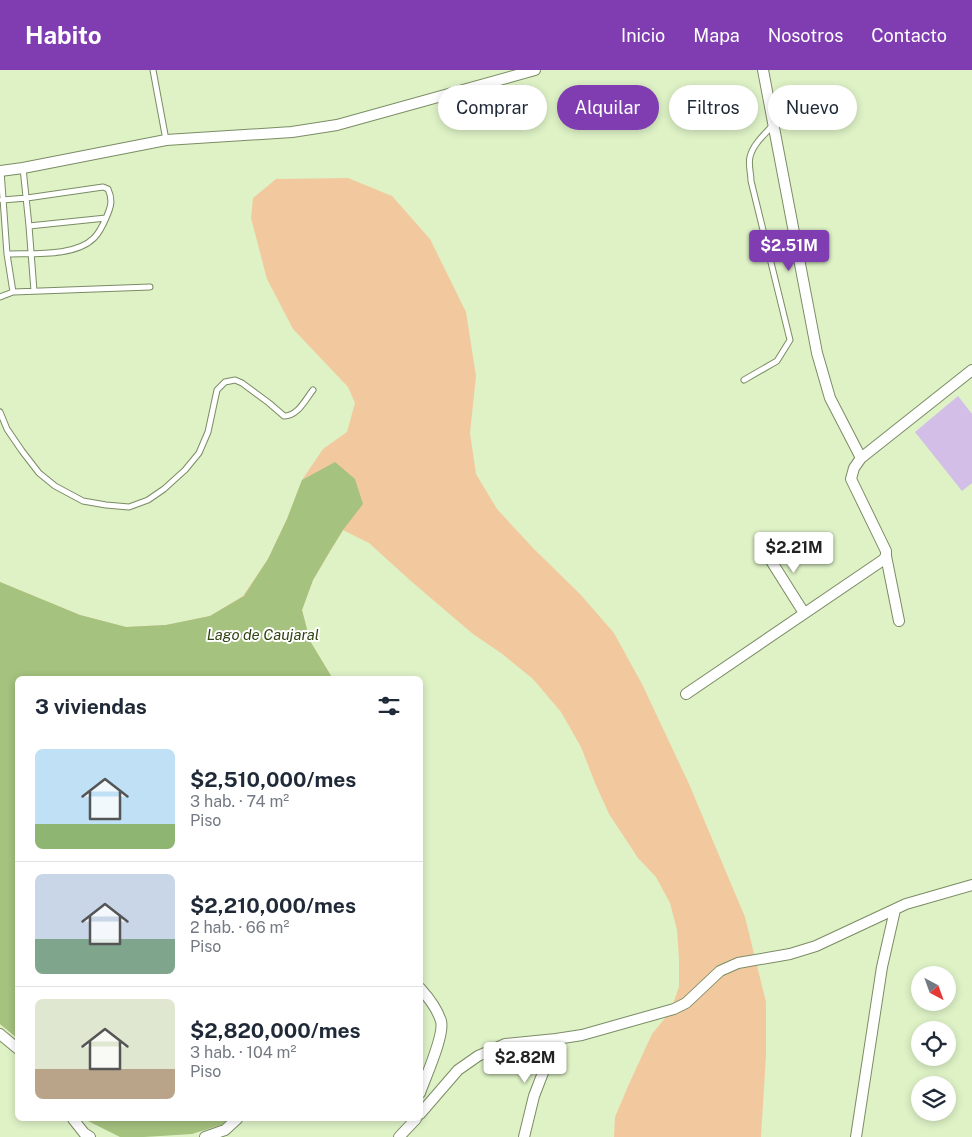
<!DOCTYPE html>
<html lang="es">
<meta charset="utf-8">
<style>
body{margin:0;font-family:"Public Sans",sans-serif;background:#f2f2f3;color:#1f2937;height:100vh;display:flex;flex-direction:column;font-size:19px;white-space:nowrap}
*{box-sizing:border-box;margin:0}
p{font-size:16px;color:#747a83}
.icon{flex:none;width:28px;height:28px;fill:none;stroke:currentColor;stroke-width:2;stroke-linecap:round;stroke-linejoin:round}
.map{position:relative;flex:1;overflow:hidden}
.drawer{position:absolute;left:15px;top:606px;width:408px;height:445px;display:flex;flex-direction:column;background:#fff;border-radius:8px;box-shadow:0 2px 8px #0003}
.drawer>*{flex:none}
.top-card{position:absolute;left:438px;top:15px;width:459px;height:45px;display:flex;gap:10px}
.needle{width:32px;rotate:139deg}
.buttons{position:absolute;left:911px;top:896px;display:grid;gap:10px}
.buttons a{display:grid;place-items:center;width:45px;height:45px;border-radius:50%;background:#fff;box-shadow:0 2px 8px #0003;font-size:25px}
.price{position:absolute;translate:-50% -42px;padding:0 11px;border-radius:5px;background:#fff;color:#222;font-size:16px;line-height:32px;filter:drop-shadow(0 1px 2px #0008)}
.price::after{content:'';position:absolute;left:50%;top:30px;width:15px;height:11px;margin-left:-8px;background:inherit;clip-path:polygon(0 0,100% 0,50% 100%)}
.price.current{background:#7f3db1;color:#fff}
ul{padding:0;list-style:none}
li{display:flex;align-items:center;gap:15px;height:125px;padding:0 20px}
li+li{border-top:1px solid #e0e1e3}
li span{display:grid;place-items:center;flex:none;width:140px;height:100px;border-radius:8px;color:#555}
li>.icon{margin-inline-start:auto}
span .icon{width:60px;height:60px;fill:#fffc;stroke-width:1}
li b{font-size:21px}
h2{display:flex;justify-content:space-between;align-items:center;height:60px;padding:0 20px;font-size:21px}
.chip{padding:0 18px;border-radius:22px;background:#fff;box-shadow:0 2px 8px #0003;font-size:18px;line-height:45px}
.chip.current{background:#7f3db1;color:#fff}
header{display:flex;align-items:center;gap:30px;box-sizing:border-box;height:70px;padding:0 25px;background:#7f3db1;color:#fff}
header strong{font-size:24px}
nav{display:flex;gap:28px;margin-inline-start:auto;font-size:18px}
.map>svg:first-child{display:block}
.green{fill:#f2c99e}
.water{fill:#a5c27e}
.building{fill:#d2bee7}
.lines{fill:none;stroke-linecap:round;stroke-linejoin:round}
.service-casing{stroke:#7b8c64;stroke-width:7}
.minor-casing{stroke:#7b8c64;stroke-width:12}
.service{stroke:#fff;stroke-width:5}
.minor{stroke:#fff;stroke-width:10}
.labels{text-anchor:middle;stroke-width:4;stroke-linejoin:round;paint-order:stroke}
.water-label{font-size:15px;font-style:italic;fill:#324413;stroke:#fff}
</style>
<header>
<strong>Habito</strong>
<nav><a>Inicio</a><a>Mapa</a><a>Nosotros</a><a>Contacto</a></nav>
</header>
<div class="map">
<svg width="972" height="1067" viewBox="0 0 972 1067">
<rect width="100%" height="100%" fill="#def2c6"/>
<path class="green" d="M348 108 392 126 430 169 466 242 476 306 470 363 476 404 497 439 533 478 580 524 614 563 642 614 689 714 745 847 766 932V985L761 1067H614L615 1047 629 1014 652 964 670 942 679 917V890L677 860 670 833 656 807 638 788 609 744 595 713 581 677 561 642 533 609 501 583 473 564 412 512 369 473 343 460 313 510 302 540 310 571 333 609H18L17 968 0 954V512L80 545 126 557 166 555 210 546 243 526 268 489 287 449 302 410 323 379 347 362 355 333 348 317 293 259 267 209 251 148 253 128 276 109Z"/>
<path class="water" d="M335 392 355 409 363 434 343 460 330 481 313 510 302 540 310 571 333 609H18L17 968 0 954V512L80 545 126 557 166 555 210 546 244 526 268 489 287 449 302 410Z
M84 1049H230L224 1054 192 1064 144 1067H120Z"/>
<path class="building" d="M958 326 972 344V413L962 421 915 362Z"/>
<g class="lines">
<defs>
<path id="service" d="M153 0 166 70
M2 130 27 128 103 117 108 119C113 130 111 137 106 148
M29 156 34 221
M7 184C33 183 75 187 94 168 100 162 103 155 106 148L29 156 23 98
M13 222 150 217
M0 227 13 222 7 184 1 101
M744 310 777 291 790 270 751 111C751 103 748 94 750 87 753 74 765 64 773 55
M0 342 7 359 22 381 39 403 55 416 83 431 106 435 129 437 148 430 164 419 185 400 199 383 208 362 217 320 225 312 235 310 242 313 269 333 284 346C298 346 305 330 313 320"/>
<path id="minor" d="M763 0 817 283 830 328 861 388
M0 101 23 98 166 70 292 62 337 55 535 0
M763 478 804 543
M899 551 886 486V481L851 409 854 398 861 388 972 300
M686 624 883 490 886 486
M420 918C429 928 437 938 441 951 445 965 425 1008 420 1023
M0 964 18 979
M420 1044 458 1000 478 986 505 974 556 969 582 965 674 939 686 933 720 901 738 893 790 884 816 876 906 834 972 815
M73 1049 84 1063 90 1067
M205 1067 225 1060 237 1049
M399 1067 416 1049
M524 1067 534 1026 556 969
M856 1067 882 897 895 840"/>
</defs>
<use href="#service" class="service-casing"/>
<use href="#minor" class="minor-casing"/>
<use href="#service" class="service"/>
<use href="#minor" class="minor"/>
</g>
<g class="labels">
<g class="water-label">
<text x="263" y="570">Lago de Caujaral</text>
</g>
</g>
</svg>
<div class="buttons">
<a><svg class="needle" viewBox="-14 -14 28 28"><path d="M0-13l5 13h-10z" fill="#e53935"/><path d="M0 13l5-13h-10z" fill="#747a83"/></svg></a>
<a><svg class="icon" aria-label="locate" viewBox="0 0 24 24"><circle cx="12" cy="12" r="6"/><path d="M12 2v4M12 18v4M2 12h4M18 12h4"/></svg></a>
<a><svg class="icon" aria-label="layers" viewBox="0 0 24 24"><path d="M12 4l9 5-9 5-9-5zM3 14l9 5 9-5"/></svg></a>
</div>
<b class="price current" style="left:789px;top:202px">$2.51M</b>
<b class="price" style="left:794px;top:504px">$2.21M</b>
<b class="price" style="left:525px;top:1014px">$2.82M</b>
<div class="top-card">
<a class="chip">Comprar</a>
<a class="chip current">Alquilar</a>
<a class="chip">Filtros</a>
<a class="chip">Nuevo</a>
</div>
<section class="drawer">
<h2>3 viviendas<svg class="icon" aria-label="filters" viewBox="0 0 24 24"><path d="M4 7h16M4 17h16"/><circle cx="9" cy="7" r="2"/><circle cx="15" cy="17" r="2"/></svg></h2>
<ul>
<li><span style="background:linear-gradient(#bfe0f5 75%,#8fb573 0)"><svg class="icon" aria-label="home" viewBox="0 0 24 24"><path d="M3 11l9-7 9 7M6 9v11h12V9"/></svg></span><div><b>$2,510,000/mes</b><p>3 hab. · 74 m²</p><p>Piso</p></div></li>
<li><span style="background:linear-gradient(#c9d6e8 65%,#7fa58c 0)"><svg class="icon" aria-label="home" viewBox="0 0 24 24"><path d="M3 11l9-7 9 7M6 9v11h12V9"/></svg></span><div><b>$2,210,000/mes</b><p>2 hab. · 66 m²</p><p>Piso</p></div></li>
<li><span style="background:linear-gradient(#dfe7d0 70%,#b9a48a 0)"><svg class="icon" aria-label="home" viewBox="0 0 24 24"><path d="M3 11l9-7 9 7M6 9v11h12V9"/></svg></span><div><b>$2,820,000/mes</b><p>3 hab. · 104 m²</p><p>Piso</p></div></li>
</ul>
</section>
</div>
